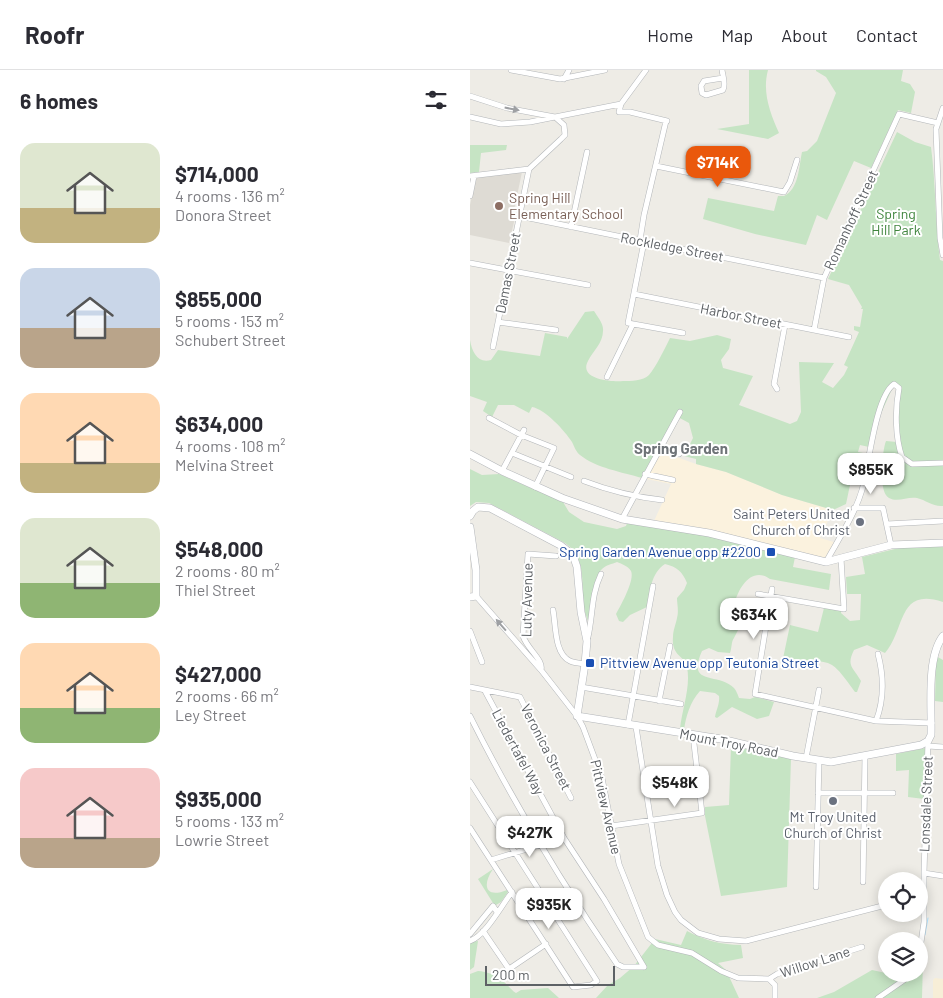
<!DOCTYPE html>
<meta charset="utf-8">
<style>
body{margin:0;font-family:Barlow,sans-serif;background:#f7f7f7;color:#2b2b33;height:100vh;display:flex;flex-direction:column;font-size:19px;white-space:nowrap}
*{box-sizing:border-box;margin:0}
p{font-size:16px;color:#7c7c81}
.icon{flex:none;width:28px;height:28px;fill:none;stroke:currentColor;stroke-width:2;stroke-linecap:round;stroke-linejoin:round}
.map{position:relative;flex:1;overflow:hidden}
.sheet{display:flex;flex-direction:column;background:#fff;width:470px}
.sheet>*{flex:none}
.buttons{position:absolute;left:408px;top:802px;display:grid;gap:10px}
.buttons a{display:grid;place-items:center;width:50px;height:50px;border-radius:50%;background:#fff;box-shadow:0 2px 12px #0003;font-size:25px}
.scale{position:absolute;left:15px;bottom:12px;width:130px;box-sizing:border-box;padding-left:5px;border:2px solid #5d6165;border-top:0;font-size:14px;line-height:18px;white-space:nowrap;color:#5d6165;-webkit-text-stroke:4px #fff;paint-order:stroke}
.price{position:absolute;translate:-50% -42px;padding:0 11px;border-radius:10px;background:#fff;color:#222;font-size:16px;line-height:32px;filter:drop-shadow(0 1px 2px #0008)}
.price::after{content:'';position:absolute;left:50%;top:30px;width:15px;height:11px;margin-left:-8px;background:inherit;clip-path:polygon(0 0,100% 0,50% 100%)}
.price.selected{background:#ea580c;color:#fff}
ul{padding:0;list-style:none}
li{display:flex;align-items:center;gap:15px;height:125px;padding:0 20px}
li span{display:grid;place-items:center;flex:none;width:140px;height:100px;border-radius:15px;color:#555}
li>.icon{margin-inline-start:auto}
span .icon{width:60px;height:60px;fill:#fffc;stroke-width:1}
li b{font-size:21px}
h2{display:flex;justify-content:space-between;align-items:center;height:60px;padding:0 20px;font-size:21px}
header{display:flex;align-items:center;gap:30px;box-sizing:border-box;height:70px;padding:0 25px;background:#fff;border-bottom:1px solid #e1e1e2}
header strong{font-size:24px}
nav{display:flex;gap:28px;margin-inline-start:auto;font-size:18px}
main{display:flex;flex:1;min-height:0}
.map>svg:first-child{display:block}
.commercial{fill:#fbf2de}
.education{fill:#dedbd4}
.green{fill:#c6e4c4}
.sand{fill:#f7eed7}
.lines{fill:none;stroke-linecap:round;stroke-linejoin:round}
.stream{stroke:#acdcf8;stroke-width:1}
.street-casing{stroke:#b3b6b9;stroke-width:6}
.secondary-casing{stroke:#b2b5b9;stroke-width:8}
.street{stroke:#fff;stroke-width:5}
.secondary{stroke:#fff;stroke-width:7}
.oneway{fill:#9ea0a3}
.education-dot{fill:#8d6e63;stroke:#fff;stroke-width:2}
.worship-dot{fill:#6b7280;stroke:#fff;stroke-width:2}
.transit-dot{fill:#1a4fb4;stroke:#fff;stroke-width:2}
.labels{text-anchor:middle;stroke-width:4;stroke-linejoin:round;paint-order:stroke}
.education-label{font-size:14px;fill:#785e54;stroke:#fff;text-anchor:start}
.park-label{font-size:14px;fill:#3f843d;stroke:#fff}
.street-label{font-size:14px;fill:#5d6165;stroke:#fff}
.worship-label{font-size:14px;fill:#5b616d;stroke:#fff;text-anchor:end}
.transit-label{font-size:14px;fill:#164399;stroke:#fff;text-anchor:end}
.neighbourhood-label{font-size:15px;font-weight:bold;fill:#6e7377;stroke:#fff}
</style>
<header>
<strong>Roofr</strong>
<nav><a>Home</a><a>Map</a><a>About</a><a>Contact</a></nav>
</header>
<main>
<section class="sheet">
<h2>6 homes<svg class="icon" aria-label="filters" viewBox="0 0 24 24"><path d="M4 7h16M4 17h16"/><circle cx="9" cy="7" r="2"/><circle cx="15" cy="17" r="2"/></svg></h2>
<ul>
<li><span style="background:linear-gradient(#dfe7d0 65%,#c2b280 0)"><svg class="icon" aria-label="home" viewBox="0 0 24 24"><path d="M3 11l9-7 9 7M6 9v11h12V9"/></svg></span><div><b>$714,000</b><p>4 rooms · 136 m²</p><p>Donora Street</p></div></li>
<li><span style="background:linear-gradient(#c9d6e8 60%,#b9a48a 0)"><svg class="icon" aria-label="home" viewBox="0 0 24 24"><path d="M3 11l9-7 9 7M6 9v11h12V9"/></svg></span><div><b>$855,000</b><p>5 rooms · 153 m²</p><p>Schubert Street</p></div></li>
<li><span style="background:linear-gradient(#ffd9b3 70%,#c2b280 0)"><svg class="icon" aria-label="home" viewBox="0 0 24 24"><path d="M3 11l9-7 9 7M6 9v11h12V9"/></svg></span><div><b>$634,000</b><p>4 rooms · 108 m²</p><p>Melvina Street</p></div></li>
<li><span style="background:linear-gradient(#dfe7d0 65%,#8fb573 0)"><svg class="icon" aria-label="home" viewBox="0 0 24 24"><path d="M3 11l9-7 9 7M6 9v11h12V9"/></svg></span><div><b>$548,000</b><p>2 rooms · 80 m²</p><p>Thiel Street</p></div></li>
<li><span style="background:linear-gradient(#ffd9b3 65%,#8fb573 0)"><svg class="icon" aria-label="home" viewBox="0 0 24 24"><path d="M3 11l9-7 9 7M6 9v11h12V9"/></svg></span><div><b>$427,000</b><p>2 rooms · 66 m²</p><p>Ley Street</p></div></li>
<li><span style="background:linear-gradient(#f6c9c9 70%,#b9a48a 0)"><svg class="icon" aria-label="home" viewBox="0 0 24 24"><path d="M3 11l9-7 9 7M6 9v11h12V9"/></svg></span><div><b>$935,000</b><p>5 rooms · 133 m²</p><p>Lowrie Street</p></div></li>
</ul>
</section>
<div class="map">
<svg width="473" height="928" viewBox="0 0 473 928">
<rect width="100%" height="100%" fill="#eeece6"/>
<path class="commercial" d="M187 380 226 394 256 402 312 425 363 440 350 468 364 472 356 490 218 456 184 451 201 414 172 408Z"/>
<path class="education" d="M52 102 43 145 44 152 39 173 0 165V135L6 108Z"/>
<path class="green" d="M279 0H298C292 22 300 43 309 63L298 69 247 59 279 54Z
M346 0H433L431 11 440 14 445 22 441 43 428 40 401 98 384 91 357 150 347 145 336 175 285 164 233 149 238 128 304 141 308 126H314C329 119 329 96 332 82L337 81 347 71 366 23 356 7 346 1Z
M427 62 445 72 461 77C466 115 465 153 470 190L473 191V436C463 437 456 430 447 428 438 426 428 433 419 428 408 423 412 381 416 371L427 372 428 319 423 317 408 350 405 367H403L399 377 390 375 388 382 398 384 395 399 384 396 376 434 363 440 312 425 256 402 226 394V389L214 386 223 368 219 353 206 346 172 408C152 402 126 398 110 385 106 382 104 376 102 372 95 361 75 339 62 337L59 343 44 335H28L22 347 13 341 17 332 0 326V270C2 282 8 294 21 290L28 280 70 286 75 263 97 267V269L115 242 124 241C127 246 134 254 133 261 133 273 123 281 118 291 108 310 143 312 153 311 161 311 173 311 179 305 186 297 195 278 200 268L220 271 247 265 261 269 259 279 251 290 253 298 283 306 269 335 320 354 327 351 331 342 329 292 364 293 352 312 363 318 374 305 378 297 374 295 389 262 384 260V256L390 257 393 239H391L392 237 379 215 358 209Z
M0 75H37L36 80 11 83 9 102 0 103Z
M0 399 12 405 29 404 93 432 99 442 114 452 147 459 156 456 157 453 228 463 325 487 323 497 361 504 359 520 300 509C282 496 269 517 265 532 278 550 272 551 264 568 261 572 262 578 260 583L248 582 239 578 232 581C216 617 248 602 264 618 266 620 268 625 269 628L280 629 285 627 304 632 299 646 287 649 262 637 247 648 245 647C246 640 250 634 249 626L245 623 230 621C220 632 216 646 214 660L210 659C212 639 221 617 217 597 216 586 201 587 203 567 203 560 206 554 207 548 209 541 207 534 207 528L214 520 217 513C212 501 207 497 195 494 181 503 180 521 177 537L160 545 153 552 149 551 146 544C151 535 165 510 161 501 158 496 152 494 147 492 142 494 136 495 132 499 123 507 122 541 120 554 104 529 124 492 95 473L19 433 6 432 0 436Z
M473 476V532C427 517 436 559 415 583L397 575 384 580C376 596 383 597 391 611L387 622H385C380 615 369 599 362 595 347 587 326 593 311 598L320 555 348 562 354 538 371 541V543L380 551 390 550 391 524H377L376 507 395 504 392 487 433 477Z
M466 586 473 590V632L465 631Z
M261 676 321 688 317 817 251 826 235 746V737L259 735Z
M455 678 454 729 438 727 439 700 426 701V684Z
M23 799C12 815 15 829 37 820L38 822 31 832 26 835 23 833 8 809Z
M217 861C234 870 252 875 271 875L273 888 248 893 256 900 269 928H126L138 915 150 908 164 896 185 869 211 875Z
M8 871 4 897 0 900V872Z
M453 892 452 928H347L364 922 402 900 439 908 443 904H449V896Z
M8 901C16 901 29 906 34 912 39 916 41 920 46 923L51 920 78 918 89 928H0V904Z"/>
<path class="sand" d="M465 908 473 909V928H463V910Z"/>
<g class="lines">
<path class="stream" d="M455 865 458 848"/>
<defs>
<path id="street" d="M41 0 90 9 135 0
M176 0 151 34 149 42H160L197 51
M252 0C253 7 256 14 253 20L236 25 232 23 231 16 234 11 253 8
M94 9 99 0
M0 26 37 38 85 47 151 34
M473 38 466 59 470 168 473 185
M0 47 31 54 60 52 85 47 94 55 95 65 91 69 59 99 23 277
M186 96 314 122 320 112 327 90
M0 106 59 99
M0 126 4 106
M49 146 354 208
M101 157 117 82
M170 170 174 145 196 51
M174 172 158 253 213 263
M0 193 118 215
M164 224 379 267
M28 252 86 260
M344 260 354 208 429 44 468 53
M137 307 163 254
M307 319 304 314 315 255
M19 348 51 365 84 378 65 417
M190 378 209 384
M42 383 101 407
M32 401 54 360
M175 404 203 410
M114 411C140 421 165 427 192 430
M384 438H413L421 475
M152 449 210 342
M417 454 473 451
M356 492C368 470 385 444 392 420 399 396 405 327 424 314L429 318C425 339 425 367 432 387L442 394 473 393
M302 519 285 624 406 651 462 653
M288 524 374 539 371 488
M6 526 71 600 107 646 113 657 132 708 149 794 178 867 188 875 222 883 251 901 268 908 299 909 305 915V928
M83 540C86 554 84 584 100 591 104 593 110 593 115 594
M0 561 12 592
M118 567C123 545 121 525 131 504
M71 600C74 590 57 579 53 566L58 484 86 486
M0 617 50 627 101 728
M111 617 211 634
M15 621 94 768 134 829 174 897
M189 631 200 576
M0 646C43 732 93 815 147 894L153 897H174
M406 651C414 630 414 607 408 584
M158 655 183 516
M166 657 188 796 197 825 205 842 211 850 228 863 249 869 276 871 416 835
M458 676 473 677
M336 688 349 620
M0 712 127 911 121 915 103 917 0 758
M348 723H423
M141 756 232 743 223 665
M21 790 70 775
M454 803 473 806
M393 812 395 686
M346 817 349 690
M13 861 39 899 76 874
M0 864 23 836 27 842
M0 871C16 865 31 836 42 822
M449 886 454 852V803L458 671
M299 909 307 904 392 877
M408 928 434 910 439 904"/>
<path id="secondary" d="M0 384 32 401 92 428 152 449 239 463 356 492 421 475 473 473
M0 446 3 441 8 437 20 438 90 475 99 482 104 488 107 497 111 542 117 571 115 594 107 646 251 669 323 686 361 692 451 675 458 671 461 665C462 638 456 588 473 566
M0 457 6 500V526L0 527"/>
</defs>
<use href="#street" class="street-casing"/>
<use href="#secondary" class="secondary-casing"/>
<use href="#street" class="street"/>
<use href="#secondary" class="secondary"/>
</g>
<defs><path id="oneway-solid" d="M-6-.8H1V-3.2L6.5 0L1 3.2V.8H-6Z" transform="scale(1.25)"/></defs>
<g class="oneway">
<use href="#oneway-solid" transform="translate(42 39) rotate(11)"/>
<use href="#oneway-solid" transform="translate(31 555) rotate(-131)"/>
</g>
<circle class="education-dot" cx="29" cy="136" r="5"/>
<g class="worship-dot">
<circle cx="390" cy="452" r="5"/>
<circle cx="363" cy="731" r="5"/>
</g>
<g class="transit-dot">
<rect x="296" y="477" width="10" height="10" rx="2.5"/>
<rect x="115" y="588" width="10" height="10" rx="2.5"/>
</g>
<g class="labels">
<g class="education-label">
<text x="39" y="133">Spring Hill<tspan x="39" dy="16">Elementary School</tspan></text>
</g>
<g class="park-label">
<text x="426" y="149">Spring<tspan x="426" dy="16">Hill Park</tspan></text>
</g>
<g class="street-label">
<text transform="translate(381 150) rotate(-65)" y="5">Romanhoff Street</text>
<text transform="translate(202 177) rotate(11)" y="5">Rockledge Street</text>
<text transform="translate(38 203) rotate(-79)" y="5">Damas Street</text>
<text transform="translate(271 246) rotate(11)" y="5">Harbor Street</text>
<text transform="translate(57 530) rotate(-89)" y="5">Luty Avenue</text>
<text transform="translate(259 673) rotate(11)" y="5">Mount Troy Road</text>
<text transform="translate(76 677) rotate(63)" y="5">Veronica Street</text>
<text transform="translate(48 682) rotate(62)" y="5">Liedertafel Way</text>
<text transform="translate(456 734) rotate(-88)" y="5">Lonsdale Street</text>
<text transform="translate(136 737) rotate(77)" y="5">Pittview Avenue</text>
<text transform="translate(345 892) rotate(-18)" y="5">Willow Lane</text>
</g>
<g class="worship-label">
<text x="380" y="449">Saint Peters United<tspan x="380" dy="16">Church of Christ</tspan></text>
<text x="363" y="752" text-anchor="middle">Mt Troy United<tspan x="363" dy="16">Church of Christ</tspan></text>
</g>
<g class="transit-label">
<text x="291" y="487">Spring Garden Avenue opp #2200</text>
<text x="130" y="598" text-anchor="start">Pittview Avenue opp Teutonia Street</text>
</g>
<g class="neighbourhood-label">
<text x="211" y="384">Spring Garden</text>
</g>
</g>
</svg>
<div class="buttons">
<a><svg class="icon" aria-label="locate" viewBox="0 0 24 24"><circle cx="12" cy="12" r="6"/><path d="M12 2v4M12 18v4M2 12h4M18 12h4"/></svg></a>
<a><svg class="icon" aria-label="layers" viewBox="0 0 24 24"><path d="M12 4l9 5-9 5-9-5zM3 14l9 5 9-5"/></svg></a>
</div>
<div class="scale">200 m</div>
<b class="price selected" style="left:248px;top:118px">$714K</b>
<b class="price" style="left:401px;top:425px">$855K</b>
<b class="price" style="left:284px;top:570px">$634K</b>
<b class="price" style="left:205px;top:738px">$548K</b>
<b class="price" style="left:60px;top:788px">$427K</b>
<b class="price" style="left:79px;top:860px">$935K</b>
</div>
</main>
